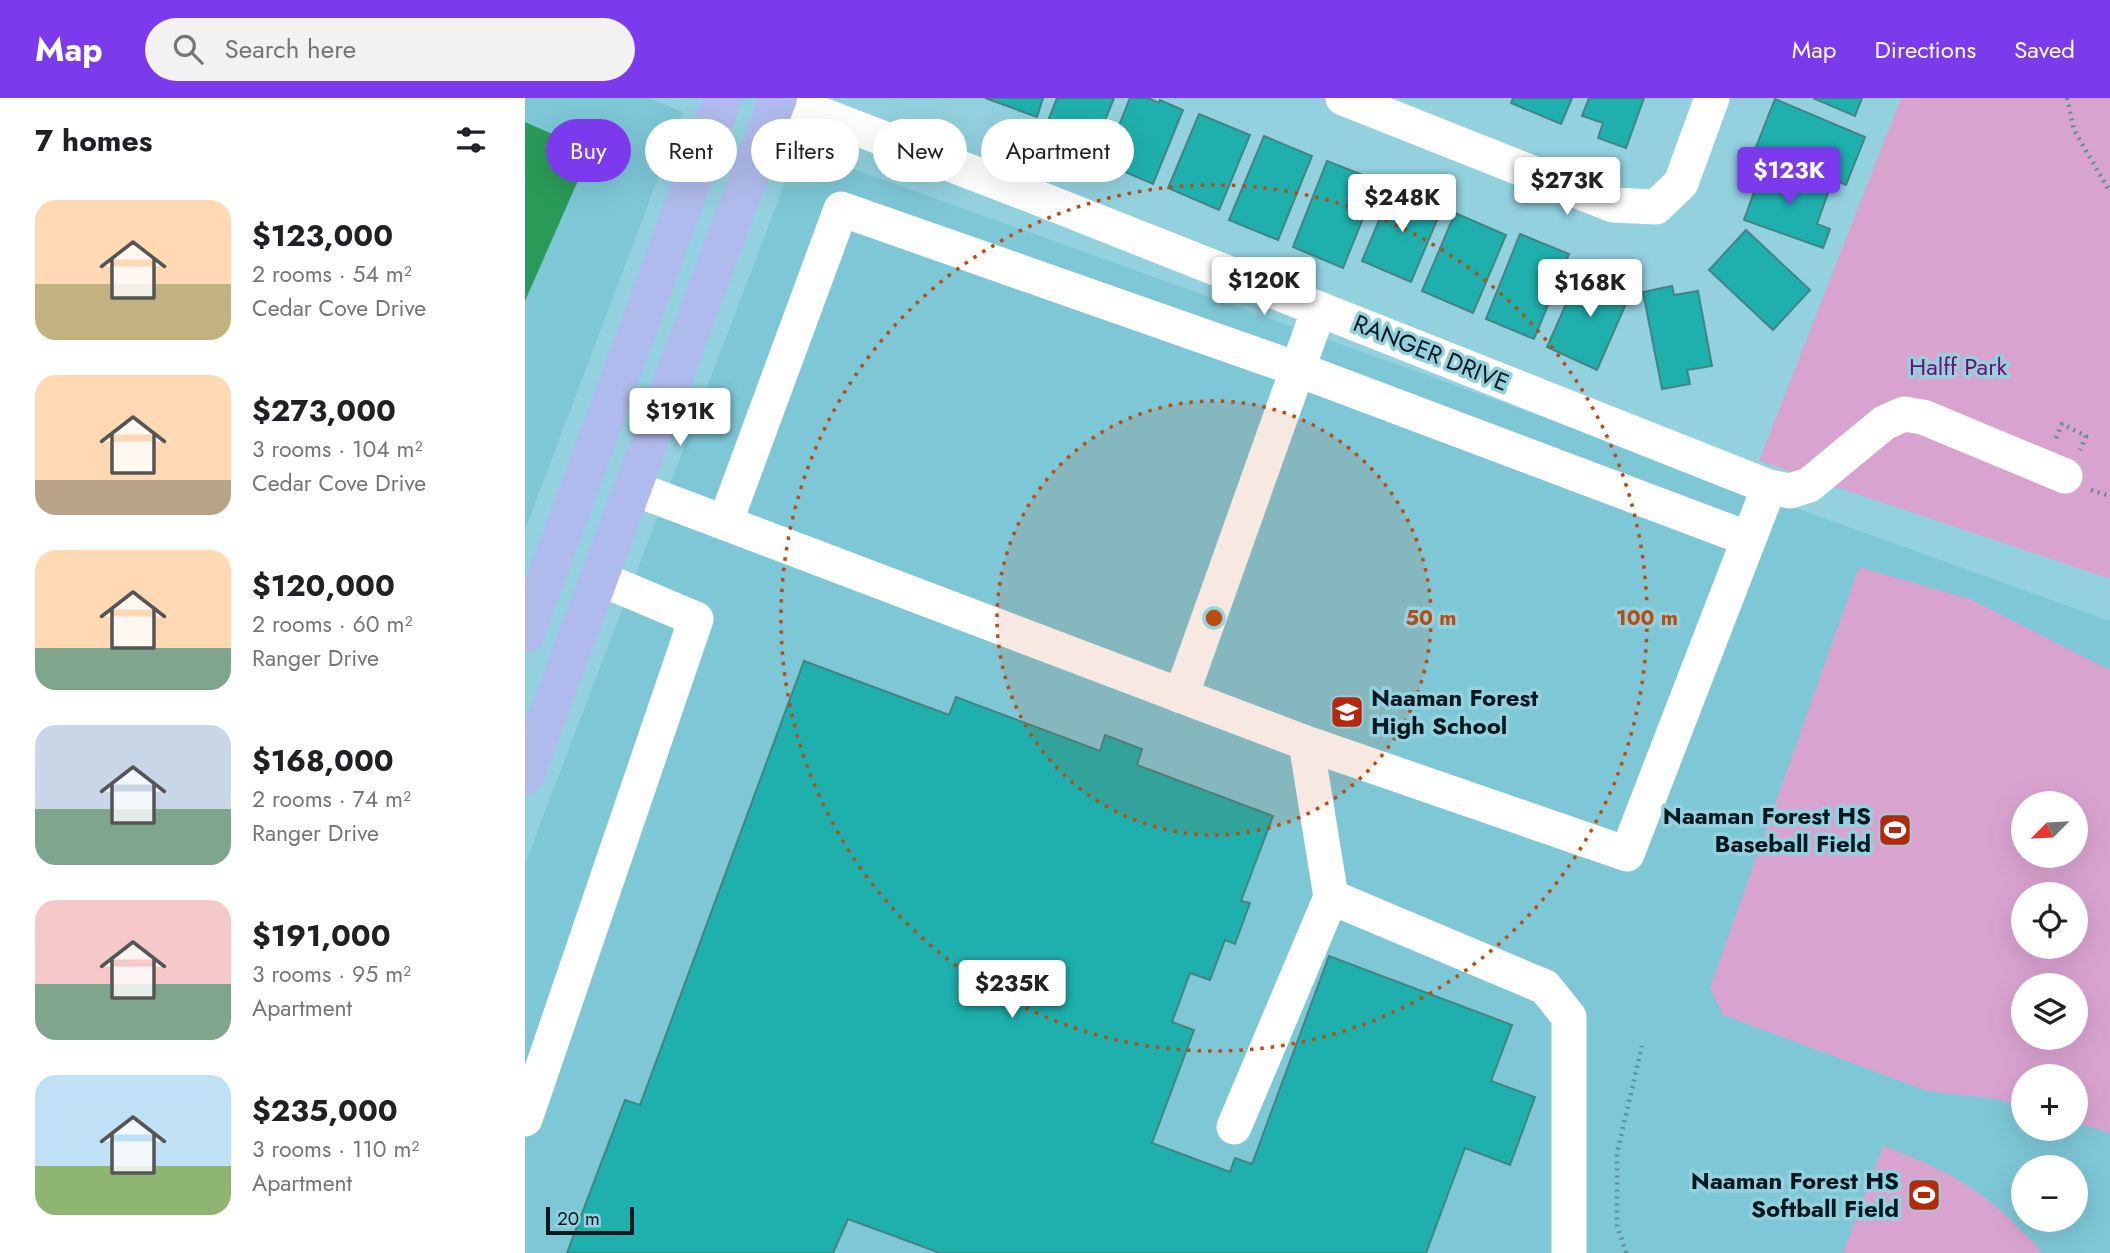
<!DOCTYPE html>
<meta charset="utf-8">
<style>
body{margin:0;font-family:Jost,sans-serif;background:#f2f2f2;color:#202124;height:100vh;display:flex;flex-direction:column;font-size:26px;white-space:nowrap}
*{box-sizing:border-box;margin:0}
p{font-size:23px;color:#757577}
.icon{flex:none;width:38px;height:38px;fill:none;stroke:currentColor;stroke-width:2;stroke-linecap:round;stroke-linejoin:round}
.map{position:relative;flex:1;overflow:hidden}
.drawer{display:flex;flex-direction:column;background:#fff;width:525px}
.drawer>*{flex:none}
.hud{position:absolute;left:21px;top:21px;width:665px;height:63px;display:flex;gap:14px}
.needle{width:46px;rotate:246deg}
.buttons{position:absolute;left:1486px;top:693px;display:grid;gap:14px}
.buttons a{display:grid;place-items:center;width:77px;height:77px;border-radius:50%;background:#fff;box-shadow:0 7px 28px #0002;font-size:35px}
.scale{position:absolute;left:21px;bottom:18px;width:88px;box-sizing:border-box;padding-left:7px;border:4px solid #01191e;border-top:0;font-size:19px;line-height:24px;white-space:nowrap;color:#01191e;-webkit-text-stroke:5px #93d1df;paint-order:stroke}
.price{position:absolute;translate:-50% -60px;padding:0 16px;border-radius:7px;background:#fff;color:#222;font-size:23px;line-height:46px;filter:drop-shadow(0 2px 4px #0008)}
.price::after{content:'';position:absolute;left:50%;top:42px;width:21px;height:16px;margin-left:-10px;background:inherit;clip-path:polygon(0 0,100% 0,50% 100%)}
.price.selected{background:#7c3aed;color:#fff}
ul{padding:0;list-style:none}
li{display:flex;align-items:center;gap:21px;height:175px;padding:0 35px}
li span{display:grid;place-items:center;flex:none;width:196px;height:140px;border-radius:21px;color:#555}
li>.icon{margin-inline-start:auto}
span .icon{width:84px;height:84px;fill:#fffc;stroke-width:1}
li b{font-size:30px}
h2{display:flex;justify-content:space-between;align-items:center;height:84px;padding:0 35px;font-size:30px}
.tag{padding:0 24px;border-radius:32px;background:#fff;box-shadow:0 7px 28px #0002;font-size:24px;line-height:63px}
.tag.selected{background:#7c3aed;color:#fff}
header{display:flex;align-items:center;gap:42px;box-sizing:border-box;height:98px;padding:0 35px;background:#7c3aed;color:#fff}
header strong{font-size:33px}
nav{display:flex;gap:38px;margin-inline-start:auto;font-size:24px}
.search{width:490px;height:63px;background:#f2f2f2;display:flex;align-items:center;gap:18px;box-sizing:border-box;padding:0 24px;border-radius:38px;color:#757577;font-size:26px}
main{display:flex;flex:1;min-height:0}
.map>svg:first-child{display:block}
.built{fill:#7ec7d7;fill-rule:evenodd}
.green{fill:#d9a3d0;fill-rule:evenodd}
.water{fill:#2a9a58}
.building{fill:#1fb0ad;stroke:#438482;stroke-width:2}
.lines{fill:none;stroke-linecap:round;stroke-linejoin:round}
.path{stroke:#5e8e98;stroke-width:4.5;stroke-dasharray:2 5;stroke-linecap:butt}
.minor{stroke:#fff;stroke-width:35}
.major{stroke:#afbbec;stroke-width:38}
.ring{fill:none;stroke:#ba4c10;stroke-width:3.5;stroke-dasharray:3.5 7}
.labels{text-anchor:middle;stroke-width:7;stroke-linejoin:round;paint-order:stroke}
.street-label{font-size:24px;fill:#01191e;stroke:#93d1df}
.park-label{font-size:24px;fill:#76096d;stroke:#93d1df}
.poi-label{font-size:24px;font-weight:bold;fill:#01191e;stroke:#93d1df;text-anchor:end}
.centre{fill:#ba4c10;stroke:#93d1df;stroke-width:3.5}
.ring-label{font-size:21px;text-anchor:middle;font-weight:bold;fill:#ba4c10;stroke:#93d1df;stroke-width:7;stroke-linejoin:round;paint-order:stroke}
</style>
<header>
<strong>Map</strong>
<div class="search"><svg class="icon" aria-label="search" viewBox="0 0 24 24"><circle cx="10" cy="10" r="6"/><path d="M15 15l6 6"/></svg>Search here</div>
<nav><a>Map</a><a>Directions</a><a>Saved</a></nav>
</header>
<main>
<section class="drawer">
<h2>7 homes<svg class="icon" aria-label="filters" viewBox="0 0 24 24"><path d="M4 7h16M4 17h16"/><circle cx="9" cy="7" r="2"/><circle cx="15" cy="17" r="2"/></svg></h2>
<ul>
<li><span style="background:linear-gradient(#ffd9b3 60%,#c2b280 0)"><svg class="icon" aria-label="home" viewBox="0 0 24 24"><path d="M3 11l9-7 9 7M6 9v11h12V9"/></svg></span><div><b>$123,000</b><p>2 rooms · 54 m²</p><p>Cedar Cove Drive</p></div></li>
<li><span style="background:linear-gradient(#ffd9b3 75%,#b9a48a 0)"><svg class="icon" aria-label="home" viewBox="0 0 24 24"><path d="M3 11l9-7 9 7M6 9v11h12V9"/></svg></span><div><b>$273,000</b><p>3 rooms · 104 m²</p><p>Cedar Cove Drive</p></div></li>
<li><span style="background:linear-gradient(#ffd9b3 70%,#7fa58c 0)"><svg class="icon" aria-label="home" viewBox="0 0 24 24"><path d="M3 11l9-7 9 7M6 9v11h12V9"/></svg></span><div><b>$120,000</b><p>2 rooms · 60 m²</p><p>Ranger Drive</p></div></li>
<li><span style="background:linear-gradient(#c9d6e8 60%,#7fa58c 0)"><svg class="icon" aria-label="home" viewBox="0 0 24 24"><path d="M3 11l9-7 9 7M6 9v11h12V9"/></svg></span><div><b>$168,000</b><p>2 rooms · 74 m²</p><p>Ranger Drive</p></div></li>
<li><span style="background:linear-gradient(#f6c9c9 60%,#7fa58c 0)"><svg class="icon" aria-label="home" viewBox="0 0 24 24"><path d="M3 11l9-7 9 7M6 9v11h12V9"/></svg></span><div><b>$191,000</b><p>3 rooms · 95 m²</p><p>Apartment</p></div></li>
<li><span style="background:linear-gradient(#bfe0f5 65%,#8fb573 0)"><svg class="icon" aria-label="home" viewBox="0 0 24 24"><path d="M3 11l9-7 9 7M6 9v11h12V9"/></svg></span><div><b>$235,000</b><p>3 rooms · 110 m²</p><p>Apartment</p></div></li>
</ul>
</section>
<div class="map">
<svg width="1585" height="1155" viewBox="0 0 1585 1155">
<rect width="100%" height="100%" fill="#93d1df"/>
<path class="built" d="M0 0H124L158 14 0 432Z
M273 51 1585 523V1155H0V766ZM1498 705H1550V758H1498ZM1498 796H1550V849H1498ZM1498 887H1550V940H1498ZM1498 978H1550V1031H1498ZM1498 1069H1550V1122H1498Z"/>
<path class="green" d="M1376 0H1585V481L1234 363Z
M1334 469 1445 501 1585 572V1035L1551 1025 1550 978H1498V1009L1471 1001 1402 993 1198 917 1185 890ZM1498 705H1550V758H1498ZM1498 796H1550V849H1498ZM1550 887V940H1498V887Z
M1358 1048C1413 1068 1453 1088 1494 1130 1501 1138 1511 1145 1516 1155H1318Z"/>
<path class="water" d="M0 24 66 53 0 203Z"/>
<path class="building" d="M460 0H518L512 19Z
M532 0H589L564 63 515 43Z
M605 0H623L634 5 635 2 658 12 628 86 579 65Z
M988 0H1047L1036 26 986 5Z
M1064 0H1119L1101 50 1073 40 1078 25 1057 18Z
M1288 0H1337L1330 18Z
M1250 1 1340 39 1321 87 1231 49Z
M674 16 725 37 694 112 643 90Z
M739 38 787 58 753 142 704 122Z
M802 63 853 83 818 170 768 149Z
M1238 69 1304 92 1292 126 1305 131 1298 150 1219 122Z
M868 89 917 110 886 184 837 163Z
M930 115 981 137 948 215 897 193Z
M1221 132 1285 192 1248 232 1184 172Z
M995 136 1044 156 1009 241 961 221Z
M1057 170 1107 192 1072 272 1022 249Z
M1147 188 1149 197 1173 193 1187 268 1162 272 1165 286 1137 291 1118 194Z
M279 563 424 617 431 599 575 653 580 637 617 651 612 667 748 718 716 803 725 805 710 846 700 842 685 882 665 875 647 924 669 932 627 1045 705 1074 710 1060 727 1066 804 858 987 927 966 983 1010 999 985 1067 940 1050 901 1155H415L323 1121 308 1155H42L100 1002 115 1007Z"/>
<g class="lines">
<path class="path" d="M1542 0 1549 32 1585 94
M1531 340 1537 326 1561 338 1555 352
M1566 392 1585 398
M1101 1155 1092 1127V1055L1117 948"/>
<path class="minor" d="M253 0 503 96 1244 389 1265 393 1284 387 1359 325 1379 316 1398 319 1540 378
M818 0 1088 107 1131 109 1156 85 1187 0
M108 390 781 645 1102 756 1244 389
M200 425 316 111 772 271 1224 441
M656 598 794 211
M781 645 806 799 1020 889 1044 919V1155
M0 1021 171 521 74 480
M709 1029 806 799"/>
<path class="major" d="M0 537 198 0
M0 678 253 0"/>
</g>
<circle cx="689" cy="520" r="217" fill="#ba4c10" fill-opacity=".12"/>
<g class="ring">
<circle cx="689" cy="520" r="217"/>
<circle cx="689" cy="520" r="433"/>
</g>
<defs>
<symbol id="school-square" viewBox="-11 -11 22 22"><rect x="-9" y="-9" width="18" height="18" rx="4" fill="#b4280b" stroke="#93d1df"/><path d="M0-5L7-2L0 1L-7-2ZM-4 1L0 2.5L4 1V4Q0 6-4 4Z" fill="#fff"/></symbol>
<symbol id="stadium-square" viewBox="-11 -11 22 22"><rect x="-9" y="-9" width="18" height="18" rx="4" fill="#b4280b" stroke="#93d1df"/><path d="M0-5a6.5 5 0 1 0 0 10a6.5 5 0 1 0 0-10ZM-3.5-1.8h7v3.6h-7Z" fill="#fff"/></symbol>
</defs>
<g fill-rule="evenodd">
<use href="#school-square" x="803" y="595" width="38" height="38"/>
<use href="#stadium-square" x="1351" y="713" width="38" height="38"/>
<use href="#stadium-square" x="1380" y="1078" width="38" height="38"/>
</g>
<g class="labels">
<g class="street-label">
<text transform="translate(906 255) rotate(22)" y="8">RANGER DRIVE</text>
</g>
<g class="park-label">
<text x="1433" y="277">Halff Park</text>
</g>
<g class="poi-label">
<text x="846" y="608" text-anchor="start">Naaman Forest<tspan x="846" dy="28">High School</tspan></text>
<text x="1346" y="726">Naaman Forest HS<tspan x="1346" dy="28">Baseball Field</tspan></text>
<text x="1374" y="1091">Naaman Forest HS<tspan x="1374" dy="28">Softball Field</tspan></text>
</g>
</g>
<circle cx="689" cy="520" r="10" class="centre"/>
<g class="ring-label">
<text x="906" y="527">50 m</text>
<text x="1122" y="527">100 m</text>
</g>
</svg>
<div class="buttons">
<a><svg class="needle" viewBox="-14 -14 28 28"><path d="M0-13l5 13h-10z" fill="#e53935"/><path d="M0 13l5-13h-10z" fill="#757577"/></svg></a>
<a><svg class="icon" aria-label="locate" viewBox="0 0 24 24"><circle cx="12" cy="12" r="6"/><path d="M12 2v4M12 18v4M2 12h4M18 12h4"/></svg></a>
<a><svg class="icon" aria-label="layers" viewBox="0 0 24 24"><path d="M12 4l9 5-9 5-9-5zM3 14l9 5 9-5"/></svg></a>
<a>+</a>
<a>−</a>
</div>
<div class="scale">20 m</div>
<b class="price selected" style="left:1264px;top:109px">$123K</b>
<b class="price" style="left:1042px;top:119px">$273K</b>
<b class="price" style="left:877px;top:136px">$248K</b>
<b class="price" style="left:739px;top:219px">$120K</b>
<b class="price" style="left:1065px;top:221px">$168K</b>
<b class="price" style="left:155px;top:350px">$191K</b>
<b class="price" style="left:487px;top:922px">$235K</b>
<div class="hud">
<a class="tag selected">Buy</a>
<a class="tag">Rent</a>
<a class="tag">Filters</a>
<a class="tag">New</a>
<a class="tag">Apartment</a>
</div>
</div>
</main>
